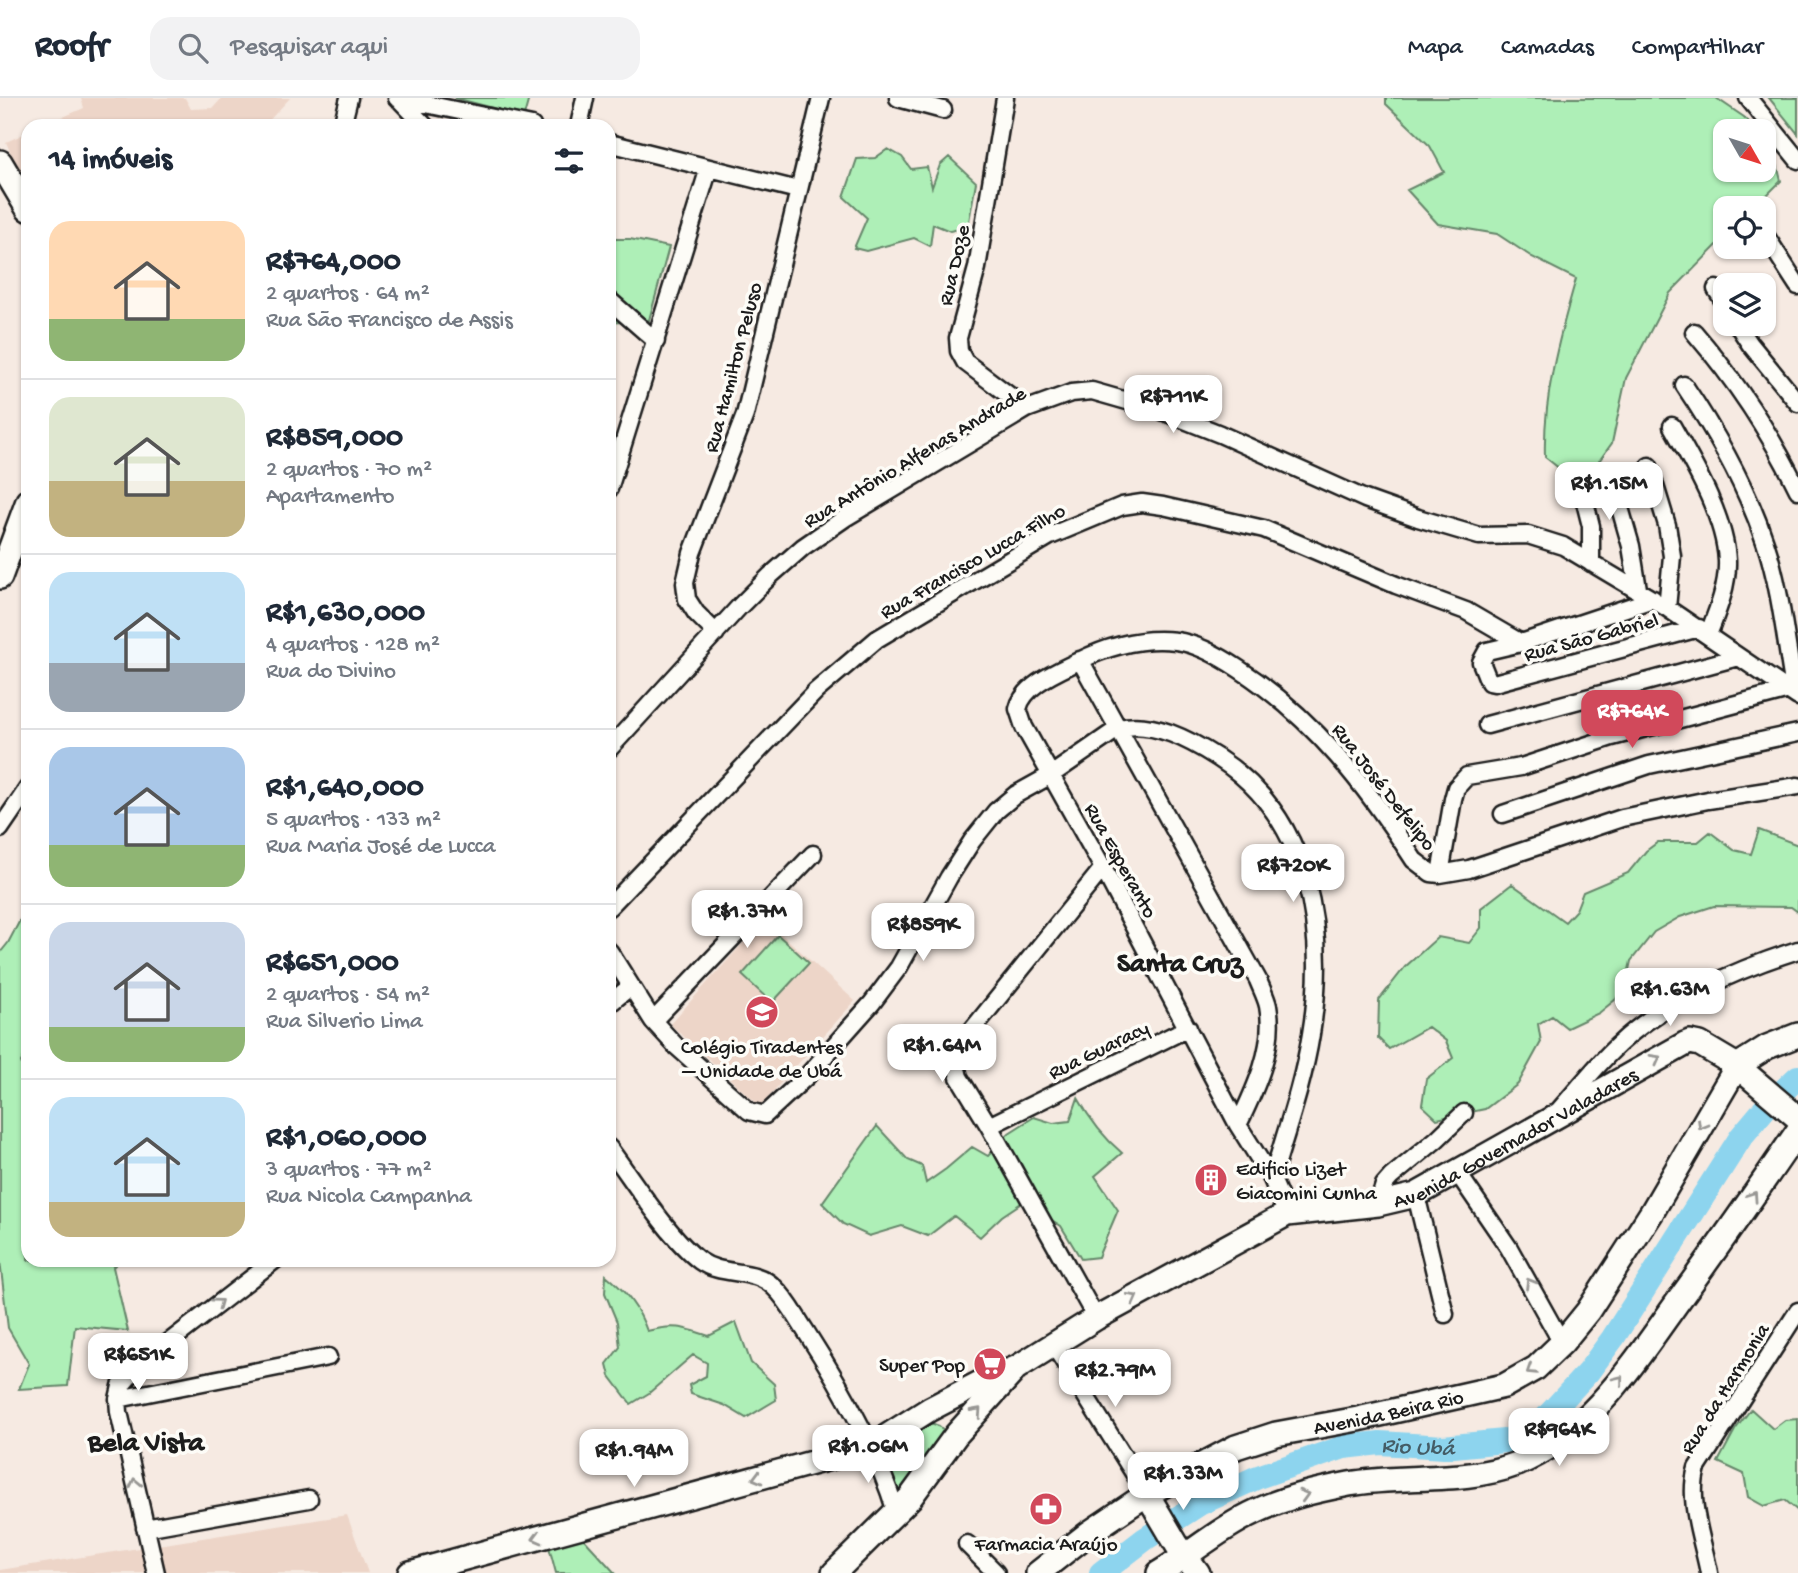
<!DOCTYPE html>
<html lang="pt">
<meta charset="utf-8">
<style>
body{margin:0;font-family:"Gochi Hand",sans-serif;background:#f2f2f3;color:#1f2937;height:100vh;display:flex;flex-direction:column;font-size:26px;white-space:nowrap}
*{box-sizing:border-box;margin:0}
p{font-size:23px;color:#747a83}
.icon{flex:none;width:38px;height:38px;fill:none;stroke:currentColor;stroke-width:2;stroke-linecap:round;stroke-linejoin:round}
.map{position:relative;flex:1;overflow:hidden}
.details{position:absolute;left:21px;top:21px;width:595px;height:1148px;display:flex;flex-direction:column;background:#fff;border-radius:21px;box-shadow:0 2px 5px #0004}
.details>*{flex:none}
.needle{width:46px;rotate:129deg}
.tools{position:absolute;left:1713px;top:21px;display:grid;gap:14px}
.tools a{display:grid;place-items:center;width:63px;height:63px;border-radius:14px;background:#fff;box-shadow:0 2px 5px #0004;font-size:35px}
.price{position:absolute;translate:-50% -60px;padding:0 16px;border-radius:14px;background:#fff;color:#222;font-size:23px;line-height:46px;filter:drop-shadow(0 2px 4px #0008)}
.price::after{content:'';position:absolute;left:50%;top:42px;width:21px;height:16px;margin-left:-10px;background:inherit;clip-path:polygon(0 0,100% 0,50% 100%)}
.price.current{background:#d1495b;color:#fff}
ul{padding:0;list-style:none}
li{display:flex;align-items:center;gap:21px;height:175px;padding:0 28px}
li+li{border-top:2px solid #e0e1e3}
li span{display:grid;place-items:center;flex:none;width:196px;height:140px;border-radius:21px;color:#555}
li>.icon{margin-inline-start:auto}
span .icon{width:84px;height:84px;fill:#fffc;stroke-width:1}
li b{font-size:30px}
h2{display:flex;justify-content:space-between;align-items:center;height:84px;padding:0 28px;font-size:30px}
header{display:flex;align-items:center;gap:42px;box-sizing:border-box;height:98px;padding:0 35px;background:#fff;border-bottom:2px solid #e0e1e3}
header strong{font-size:33px}
nav{display:flex;gap:38px;margin-inline-start:auto;font-size:24px}
.search{width:490px;height:63px;background:#f2f2f3;display:flex;align-items:center;gap:18px;box-sizing:border-box;padding:0 24px;border-radius:21px;color:#747a83;font-size:26px}
.map>svg:first-child{display:block}
.built{fill:#edd5c8}
.green{fill:#aeefb7;stroke:#65866a;stroke-width:2}
.lines{fill:none;stroke-linecap:round;stroke-linejoin:round}
.river{stroke:#8dd4ee;stroke-width:24}
.street-casing{stroke:#1c1c1c;stroke-width:21}
.secondary-casing{stroke:#1c1c1c;stroke-width:28}
.street{stroke:#fdfcf7;stroke-width:16}
.secondary{stroke:#fdfcf7;stroke-width:23}
.oneway{stroke:#989794}
.labels{text-anchor:middle;stroke-width:7;stroke-linejoin:round;paint-order:stroke}
.street-label{font-size:21px;fill:#1c1c1c;stroke:#fdfcf7}
.poi-label{font-size:21px;fill:#1c1c1c;stroke:#fdfcf7}
.water-label{font-size:23px;font-style:italic;fill:#445c66;stroke:#fdfcf7}
.district-label{font-size:28px;font-weight:bold;fill:#1c1c1c;stroke:#fdfcf7}
</style>
<header>
<strong>Roofr</strong>
<div class="search"><svg class="icon" aria-label="search" viewBox="0 0 24 24"><circle cx="10" cy="10" r="6"/><path d="M15 15l6 6"/></svg>Pesquisar aqui</div>
<nav><a>Mapa</a><a>Camadas</a><a>Compartilhar</a></nav>
</header>
<div class="map">
<svg width="1798" height="1475" viewBox="0 0 1798 1475">
<rect width="100%" height="100%" fill="#f6eae2"/>
<filter id="ink" filterUnits="userSpaceOnUse"><feTurbulence type="fractalNoise" baseFrequency=".0143" numOctaves="2"/><feDisplacementMap in="SourceGraphic" scale="14" xChannelSelector="R" yChannelSelector="G"/><feConvolveMatrix kernelMatrix="1 2 1 2 8 2 1 2 1" color-interpolation-filters="sRGB"/></filter>
<g filter="url(#ink)">
<path class="built" d="M81 0H185L191 11 213 10 222 0H290L264 28H42L84 10Z
M28 34V96L6 44Z
M765 821 855 903 760 1008 670 926Z
M347 1417 368 1475H0V1472Z"/>
<path class="green" d="M455 0H529L524 18Z
M1386 0H1716L1744 19 1757 33H1726V72H1764V40L1773 50 1781 83 1754 110H1726L1725 139 1670 195 1626 280 1612 345 1581 388 1545 359C1543 298 1559 240 1576 181L1532 159 1497 136 1438 126 1407 92 1444 74 1430 48 1386 6Z
M1769 0H1798V36Z
M888 51 902 59 911 71 927 69 932 89 940 67 949 59 976 84 968 129 950 133 933 126 930 148 914 140 866 153 854 150 867 120 844 99 857 61 875 60Z
M609 141H630L669 149 649 222 609 225Z
M1759 732 1798 747V814L1791 809 1714 808 1680 819 1654 834 1631 863 1627 881 1616 901 1599 915 1567 930 1552 918 1538 926 1541 944 1518 986 1485 1011 1437 1021 1422 1007 1426 981 1453 960 1446 943 1428 929 1389 951 1378 940 1379 902 1405 869 1438 839 1469 845 1481 830V810L1512 786 1565 824 1576 812 1583 794 1628 775 1646 753 1658 744H1698L1710 734 1734 752 1751 756Z
M28 807V952L21 964 28 984V1162H120L113 1169 128 1233 75 1228 68 1288 19 1291 29 1266 8 1230 0 1163V855L8 845Z
M778 837 809 865 772 905 742 877Z
M1078 1000C1090 1022 1103 1039 1122 1055L1095 1078 1118 1112 1098 1159 1081 1161 1061 1128 1023 1104 1002 1118 980 1139 954 1118 928 1138 902 1128 869 1138 843 1126 822 1105 877 1028 908 1062 922 1068 926 1085 946 1071 972 1049 988 1058 1009 1035 1034 1019 1053 1025 1070 1023Z
M606 1177C626 1193 639 1210 647 1233 674 1226 683 1229 709 1238L736 1224 751 1265 774 1286 776 1302 746 1320 724 1307 691 1296 689 1287 706 1278 707 1265 693 1257 649 1295 631 1306 610 1278 607 1266 620 1249 617 1224 605 1195Z
M1751 1311 1773 1331 1785 1322 1798 1321V1413L1785 1402 1764 1408 1748 1399 1744 1376 1718 1364 1735 1332Z
M925 1323 939 1328 948 1336 901 1405 874 1352Z
M583 1440 615 1475H556L548 1445Z"/>
<g class="lines">
<path class="river" id="s1" d="M1101 1475 1145 1441 1201 1405 1258 1379 1344 1349 1380 1345 1444 1349 1504 1343 1533 1334 1588 1274 1613 1240 1741 1039 1767 1008 1798 979"/>
<defs>
<path id="street" d="M397 0 532 28
M398 0 425 28
M898 0 943 12
M1005 0 977 170 958 240 959 253 965 264 1027 311
M1748 0 1798 62
M342 28 349 0
M579 28 585 0
M609 45 798 92
M1767 140 1798 188
M1716 191 1726 207
M609 202 656 243
M1737 226 1750 246 1798 305
M1694 234C1736 283 1770 334 1798 392
M1684 287C1717 336 1746 387 1765 444 1781 491 1786 547 1795 596
M1672 328C1694 367 1725 419 1727 463 1728 488 1717 514 1708 537
M1649 368 1667 427 1672 458 1667 510
M1612 382 1631 448 1638 491
M1581 388 1591 428V465
M609 391 709 70
M1653 501 1521 545 1487 553 1481 564 1489 584 1494 585 1699 530
M716 535 696 515 687 501 685 485 692 455 745 317 821 0
M1080 562 1258 882C1261 890 1266 899 1268 908 1276 948 1255 992 1238 1027
M1487 627 1738 559
M609 651 740 508 771 477 803 449 845 420 1027 311 1071 295 1092 293 1162 313 1220 336 1365 401 1418 420 1479 438 1528 437 1563 448 1667 510 1798 599
M1503 716 1649 667 1798 635
M0 731 28 690
M1440 776 1453 701 1456 690 1467 678 1521 669 1612 639 1789 592
M609 809 816 593 877 541 1050 438 1122 408 1142 405 1163 408 1264 431 1396 487 1466 513 1521 545
M609 853 653 923 676 948 749 1013 765 1017 807 978 872 905 899 869 949 779 972 743 996 713 1015 697 1051 677 1119 630C1153 622 1190 642 1218 660 1311 720 1328 834 1311 936 1303 986 1286 1033 1272 1081L1287 1116
M609 906 631 888
M653 923 813 756
M1560 1011C1579 990 1597 966 1618 947 1664 903 1738 871 1798 852
M989 1028 1188 930
M609 1050C633 1082 669 1140 700 1163 722 1179 754 1169 774 1189 787 1201 795 1217 805 1232 839 1285 878 1354 896 1414
M1457 1074 1509 1150 1562 1245
M1272 1081 1238 1027 1103 770 1024 629 1018 611C1023 587 1059 573 1079 563 1109 548 1142 539 1176 543 1199 546 1221 559 1239 571 1314 620 1367 689 1414 762L1431 775 1440 776 1469 771 1622 720 1708 702 1798 688
M1416 1097 1445 1216
M1378 1106 1384 1087 1391 1079 1437 1041 1464 1015
M1096 1220 989 1028 959 979 956 967 960 953 972 932 1103 770
M1053 1246 1147 1396
M118 1301 328 1259
M145 1430 309 1401
M967 1446 996 1475
M156 1475 119 1314 118 1301 121 1288 137 1269 275 1162
M1709 1475C1703 1442 1687 1403 1697 1370L1798 1213"/>
<g id="secondary">
<path d="M0 64 28 111"/>
<path d="M0 479 28 403"/>
<path d="M1147 1396 1177 1447 1198 1475"/>
<path id="s2" d="M410 1475 870 1349 930 1311 982 1284 1016 1270 1096 1220 1287 1116 1378 1106 1416 1097 1685 946 1690 944 1700 946 1737 968 1798 1020"/>
<path d="M834 1475 910 1400 956 1337 1012 1275"/>
<path id="s3" d="M1038 1475 1089 1435 1147 1396 1236 1349 1276 1336 1358 1321 1504 1288 1536 1270 1562 1245 1588 1213 1652 1114 1737 968 1767 949 1798 937"/>
<path d="M1159 1475C1192 1455 1222 1429 1257 1413 1286 1399 1318 1392 1349 1386 1404 1376 1464 1386 1517 1366 1590 1336 1635 1263 1679 1202 1720 1146 1759 1090 1798 1033"/>
</g>
</defs>
<use href="#street" class="street-casing"/>
<use href="#secondary" class="secondary-casing"/>
<use href="#street" class="street"/>
<use href="#secondary" class="secondary"/>
</g>
<defs><path id="oneway-chevron" d="M-2-3.5L2.5 0L-2 3.5" fill="none" stroke-width="1.6" stroke-linecap="round" stroke-linejoin="round" transform="scale(1.75)"/></defs>
<g class="oneway">
<use href="#oneway-chevron" transform="translate(1656 961) rotate(-29)"/>
<use href="#oneway-chevron" transform="translate(1702 1027) rotate(120)"/>
<use href="#oneway-chevron" transform="translate(1753 1098) rotate(-56)"/>
<use href="#oneway-chevron" transform="translate(1530 1185) rotate(-121)"/>
<use href="#oneway-chevron" transform="translate(1133 1200) rotate(-29)"/>
<use href="#oneway-chevron" transform="translate(218 1205) rotate(-37)"/>
<use href="#oneway-chevron" transform="translate(1531 1272) rotate(147)"/>
<use href="#oneway-chevron" transform="translate(1619 1282) rotate(-52)"/>
<use href="#oneway-chevron" transform="translate(977 1314) rotate(-48)"/>
<use href="#oneway-chevron" transform="translate(757 1380) rotate(165)"/>
<use href="#oneway-chevron" transform="translate(135 1385) rotate(-102)"/>
<use href="#oneway-chevron" transform="translate(1304 1397) rotate(-16)"/>
<use href="#oneway-chevron" transform="translate(537 1440) rotate(165)"/>
</g>
</g>
<defs>
<symbol id="school-disc" viewBox="-11 -11 22 22"><circle r="9.5" fill="#d1495b" stroke="#fdfcf7"/><path d="M0-5L7-2L0 1L-7-2ZM-4 1L0 2.5L4 1V4Q0 6-4 4Z" fill="#fff"/></symbol>
<symbol id="building-disc" viewBox="-11 -11 22 22"><circle r="9.5" fill="#d1495b" stroke="#fdfcf7"/><path d="M-4-6H4V6H1V3H-1V6H-4ZM-2.5-4.3h1.7v1.8h-1.7ZM.8-4.3h1.7v1.8H.8ZM-2.5-1h1.7V.8h-1.7ZM.8-1h1.7V.8H.8Z" fill="#fff"/></symbol>
<symbol id="supermarket-disc" viewBox="-11 -11 22 22"><circle r="9.5" fill="#d1495b" stroke="#fdfcf7"/><path d="M-6-5.5h2.5l.6 2H6L4.5 2H-2.5L-4.4-4H-6ZM-1.5 3.2a1.3 1.3 0 1 0 .1 0ZM3 3.2a1.3 1.3 0 1 0 .1 0Z" fill="#fff"/></symbol>
<symbol id="pharmacy-disc" viewBox="-11 -11 22 22"><circle r="9.5" fill="#d1495b" stroke="#fdfcf7"/><path d="M-2-6h4v4h4v4h-4v4h-4v-4h-4v-4h4Z" fill="#fff"/></symbol>
</defs>
<g fill-rule="evenodd">
<use href="#school-disc" x="743" y="895" width="38" height="38"/>
<use href="#building-disc" x="1192" y="1063" width="38" height="38"/>
<use href="#supermarket-disc" x="971" y="1247" width="38" height="38"/>
<use href="#pharmacy-disc" x="1027" y="1392" width="38" height="38"/>
</g>
<g class="labels">
<g class="street-label">
<text transform="translate(953 167) rotate(-77)" y="7">Rua Doze</text>
<text transform="translate(732 269) rotate(-75)" y="7">Rua Hamilton Peluso</text>
<text transform="translate(914 358) rotate(-31)" y="7">Rua Antônio Alfenas Andrade</text>
<text transform="translate(972 462) rotate(-30)" y="7">Rua Francisco Lucca Filho</text>
<text transform="translate(1591 538) rotate(-15)" y="7">Rua São Gabriel</text>
<text transform="translate(1385 688) rotate(52)" y="7">Rua José Defelipo</text>
<text transform="translate(1122 762) rotate(61)" y="7">Rua Esperanto</text>
<text transform="translate(1098 951) rotate(-26)" y="7">Rua Guaracy</text>
<text dy="7" stroke="none"><textPath href="#s2" startOffset="1200">Avenida Governador Valadares</textPath></text>
<text transform="translate(1724 1290) rotate(-58)" y="7">Rua da Harmonia</text>
<text dy="7" stroke="none"><textPath href="#s3" startOffset="392">Avenida Beira Rio</textPath></text>
</g>
<g class="poi-label">
<text x="762" y="955">Colégio Tiradentes<tspan x="762" dy="24">– Unidade de Ubá</tspan></text>
<text x="1236" y="1077" text-anchor="start">Edificio Lizet<tspan x="1236" dy="24">Giacomini Cunha</tspan></text>
<text x="965" y="1273" text-anchor="end">Super Pop</text>
<text x="1046" y="1452">Farmacia Araújo</text>
</g>
<g class="water-label">
<text dy="8" stroke="none"><textPath href="#s1" startOffset="350">Rio Ubá</textPath></text>
</g>
<g class="district-label">
<text x="1180" y="873">Santa Cruz</text>
<text x="146" y="1352">Bela Vista</text>
</g>
</g>
</svg>
<div class="tools">
<a><svg class="needle" viewBox="-14 -14 28 28"><path d="M0-13l5 13h-10z" fill="#e53935"/><path d="M0 13l5-13h-10z" fill="#747a83"/></svg></a>
<a><svg class="icon" aria-label="locate" viewBox="0 0 24 24"><circle cx="12" cy="12" r="6"/><path d="M12 2v4M12 18v4M2 12h4M18 12h4"/></svg></a>
<a><svg class="icon" aria-label="layers" viewBox="0 0 24 24"><path d="M12 4l9 5-9 5-9-5zM3 14l9 5 9-5"/></svg></a>
</div>
<b class="price" style="left:1173px;top:337px">R$711K</b>
<b class="price" style="left:1609px;top:424px">R$1.15M</b>
<b class="price current" style="left:1632px;top:652px">R$764K</b>
<b class="price" style="left:1293px;top:806px">R$720K</b>
<b class="price" style="left:747px;top:852px">R$1.37M</b>
<b class="price" style="left:923px;top:865px">R$859K</b>
<b class="price" style="left:1670px;top:930px">R$1.63M</b>
<b class="price" style="left:942px;top:986px">R$1.64M</b>
<b class="price" style="left:138px;top:1295px">R$651K</b>
<b class="price" style="left:1115px;top:1311px">R$2.79M</b>
<b class="price" style="left:1559px;top:1370px">R$964K</b>
<b class="price" style="left:868px;top:1387px">R$1.06M</b>
<b class="price" style="left:634px;top:1391px">R$1.94M</b>
<b class="price" style="left:1183px;top:1414px">R$1.33M</b>
<section class="details">
<h2>14 imóveis<svg class="icon" aria-label="filters" viewBox="0 0 24 24"><path d="M4 7h16M4 17h16"/><circle cx="9" cy="7" r="2"/><circle cx="15" cy="17" r="2"/></svg></h2>
<ul>
<li><span style="background:linear-gradient(#ffd9b3 70%,#8fb573 0)"><svg class="icon" aria-label="home" viewBox="0 0 24 24"><path d="M3 11l9-7 9 7M6 9v11h12V9"/></svg></span><div><b>R$764,000</b><p>2 quartos · 64 m²</p><p>Rua São Francisco de Assis</p></div></li>
<li><span style="background:linear-gradient(#dfe7d0 60%,#c2b280 0)"><svg class="icon" aria-label="home" viewBox="0 0 24 24"><path d="M3 11l9-7 9 7M6 9v11h12V9"/></svg></span><div><b>R$859,000</b><p>2 quartos · 70 m²</p><p>Apartamento</p></div></li>
<li><span style="background:linear-gradient(#bfe0f5 65%,#9aa5b1 0)"><svg class="icon" aria-label="home" viewBox="0 0 24 24"><path d="M3 11l9-7 9 7M6 9v11h12V9"/></svg></span><div><b>R$1,630,000</b><p>4 quartos · 128 m²</p><p>Rua do Divino</p></div></li>
<li><span style="background:linear-gradient(#a9c7e8 70%,#8fb573 0)"><svg class="icon" aria-label="home" viewBox="0 0 24 24"><path d="M3 11l9-7 9 7M6 9v11h12V9"/></svg></span><div><b>R$1,640,000</b><p>5 quartos · 133 m²</p><p>Rua Maria José de Lucca</p></div></li>
<li><span style="background:linear-gradient(#c9d6e8 75%,#8fb573 0)"><svg class="icon" aria-label="home" viewBox="0 0 24 24"><path d="M3 11l9-7 9 7M6 9v11h12V9"/></svg></span><div><b>R$651,000</b><p>2 quartos · 54 m²</p><p>Rua Silverio Lima</p></div></li>
<li><span style="background:linear-gradient(#bfe0f5 75%,#c2b280 0)"><svg class="icon" aria-label="home" viewBox="0 0 24 24"><path d="M3 11l9-7 9 7M6 9v11h12V9"/></svg></span><div><b>R$1,060,000</b><p>3 quartos · 77 m²</p><p>Rua Nicola Campanha</p></div></li>
</ul>
</section>
</div>
